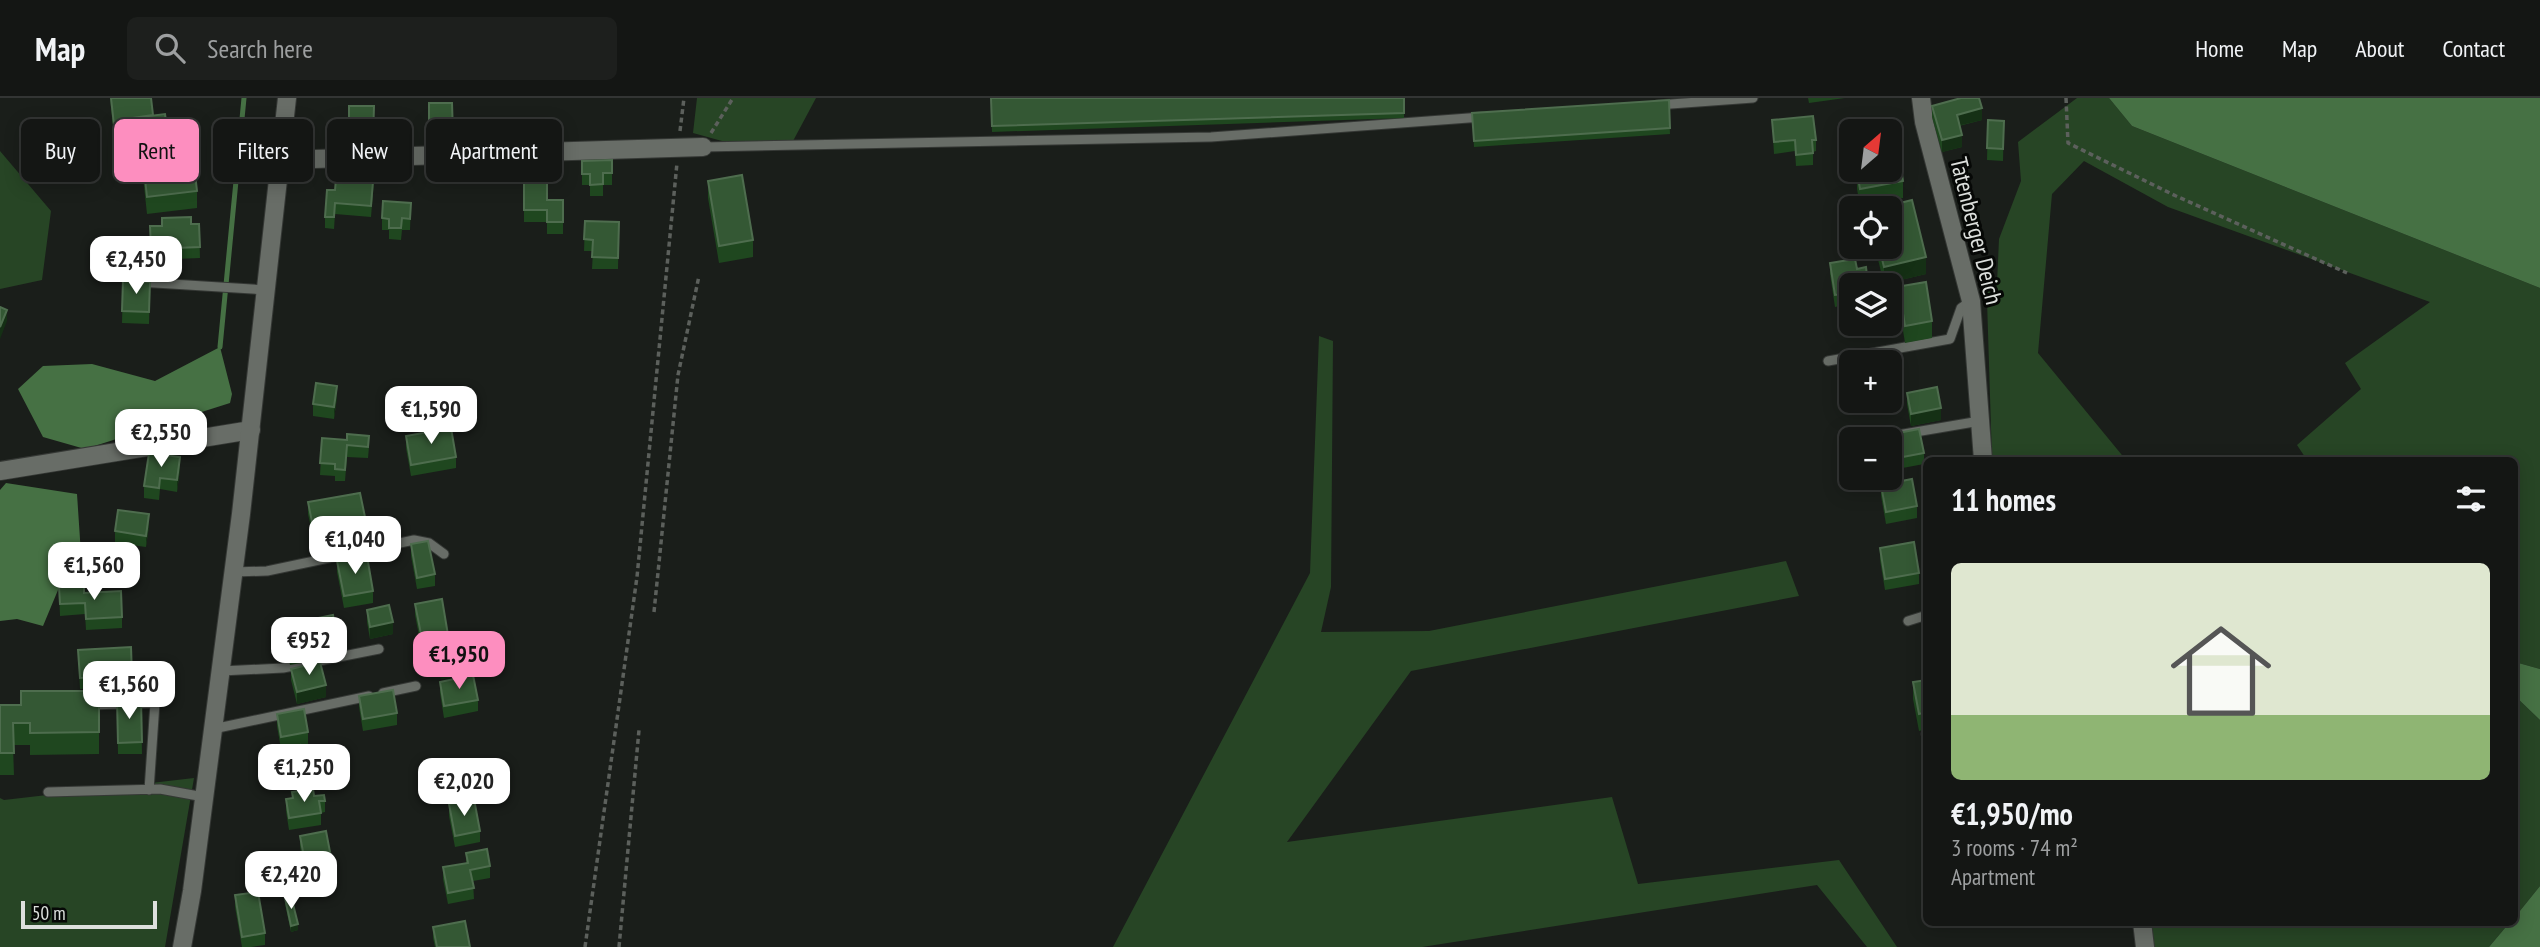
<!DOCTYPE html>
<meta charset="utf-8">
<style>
body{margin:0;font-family:"PT Sans Narrow",sans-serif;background:#1d1f1d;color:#f1f3f6;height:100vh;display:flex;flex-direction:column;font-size:26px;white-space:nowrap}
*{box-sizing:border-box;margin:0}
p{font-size:23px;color:#9d9fa0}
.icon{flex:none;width:38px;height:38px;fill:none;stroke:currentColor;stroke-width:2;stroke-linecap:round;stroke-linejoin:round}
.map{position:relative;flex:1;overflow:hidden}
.side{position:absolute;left:1923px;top:359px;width:595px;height:469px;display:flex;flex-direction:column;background:#141614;border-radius:10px;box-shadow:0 4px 18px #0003,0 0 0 2px #333534}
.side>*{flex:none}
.guide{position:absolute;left:21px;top:21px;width:665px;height:63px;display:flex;gap:14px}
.needle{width:46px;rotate:28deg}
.tools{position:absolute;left:1839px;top:21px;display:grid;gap:14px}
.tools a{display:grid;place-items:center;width:63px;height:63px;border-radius:10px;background:#141614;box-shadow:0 4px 18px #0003,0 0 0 2px #333534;font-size:35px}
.scale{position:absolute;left:21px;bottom:18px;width:136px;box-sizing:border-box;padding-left:7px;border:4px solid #dde0dd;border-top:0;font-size:19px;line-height:24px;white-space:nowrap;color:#dde0dd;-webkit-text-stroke:5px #060806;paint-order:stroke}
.price{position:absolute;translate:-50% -60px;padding:0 16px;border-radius:14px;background:#fff;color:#222;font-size:23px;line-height:46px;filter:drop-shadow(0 2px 4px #0008)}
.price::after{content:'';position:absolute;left:50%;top:42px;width:21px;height:16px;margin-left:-10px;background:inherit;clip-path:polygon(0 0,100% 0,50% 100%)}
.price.current{background:#fd8ebf;color:#111}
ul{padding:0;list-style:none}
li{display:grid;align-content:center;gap:14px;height:371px;padding:0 28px}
li span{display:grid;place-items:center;height:217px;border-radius:10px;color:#555}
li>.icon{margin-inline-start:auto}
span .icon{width:126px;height:126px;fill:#fffc;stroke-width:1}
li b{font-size:30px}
h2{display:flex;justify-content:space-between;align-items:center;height:84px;padding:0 28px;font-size:30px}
.tag{padding:0 24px;border-radius:10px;background:#141614;box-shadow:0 4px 18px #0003,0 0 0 2px #333534;font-size:24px;line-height:63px}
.tag.current{background:#fd8ebf;color:#111}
header{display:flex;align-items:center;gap:42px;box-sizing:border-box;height:98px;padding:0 35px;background:#141614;border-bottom:2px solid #333534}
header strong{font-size:33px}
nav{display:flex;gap:38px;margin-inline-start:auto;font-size:24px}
.search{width:490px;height:63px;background:#1d1f1d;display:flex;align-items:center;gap:18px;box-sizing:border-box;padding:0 24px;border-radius:10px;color:#9d9fa0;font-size:26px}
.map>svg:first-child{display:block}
.green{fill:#274525}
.water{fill:#467144}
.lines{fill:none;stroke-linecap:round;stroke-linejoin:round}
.stream{stroke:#467144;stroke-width:5}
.service-casing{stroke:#353835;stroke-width:11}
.minor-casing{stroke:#353835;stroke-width:20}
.tertiary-casing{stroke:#353835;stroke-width:20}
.path{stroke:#5c605c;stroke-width:3.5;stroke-dasharray:5 3.5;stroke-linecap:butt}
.service{stroke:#686d67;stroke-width:9}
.minor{stroke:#686d67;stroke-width:18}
.tertiary{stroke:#686d67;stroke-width:18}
.wall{fill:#1f471f}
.shaded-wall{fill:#153015}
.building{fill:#345834;stroke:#4e6d4e;stroke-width:2}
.labels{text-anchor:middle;stroke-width:6;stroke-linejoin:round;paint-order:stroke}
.street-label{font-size:24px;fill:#dde0dd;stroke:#060806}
</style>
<header>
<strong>Map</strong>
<div class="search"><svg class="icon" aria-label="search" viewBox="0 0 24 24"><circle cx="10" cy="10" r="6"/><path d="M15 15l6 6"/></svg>Search here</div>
<nav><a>Home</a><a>Map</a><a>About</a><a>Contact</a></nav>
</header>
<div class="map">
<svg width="2540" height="849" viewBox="0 0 2540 849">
<rect width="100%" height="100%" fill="#1a1e1a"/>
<path class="green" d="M697 0H816L793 43H722L693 35Z
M2077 0H2109L2132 28 2540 190V571L2515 564V362H2307L2297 347 2361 291 2345 265 2430 204 2168 109 2084 63 2052 96 2038 255 2126 362H1992L1987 202 1981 187 1997 186 1999 141 2021 83 2018 44Z
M0 53 51 113 42 182 0 191Z
M1319 238 1333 243 1331 489 1321 534 1429 533 1786 463 1799 498 1411 573 1287 744 1612 699 1638 786 1839 762 1897 849H1867L1817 787 1422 849H1113L1310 475Z
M2515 598 2540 622V788L2515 819Z
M194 680 165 849H0V700L4 702Z
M2151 824H2510L2489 849H2154Z"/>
<path class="water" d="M2109 0H2540V190L2132 28Z
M220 249 232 296 230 305 85 351 43 339 18 291 43 268 92 266 155 283Z
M6 385 77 396 81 456 58 492 43 528 17 521 0 523V392Z
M2515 564 2540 571V622L2515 598Z
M2540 788V849H2489L2510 824H2515V819Z"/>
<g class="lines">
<path class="stream" d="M220 249 244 0"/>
<defs>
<path id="service" d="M1657 7 1753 0
M703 49 1211 39 1482 19
M139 184 267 192
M1828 263 1950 241 1961 210 1971 203
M1886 339 1980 323
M234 474 267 473 414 442 429 445 444 456
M1908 523 1927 517
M221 573 283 570 379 551
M383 595 416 588
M89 607 155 605 149 692
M213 631 369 598
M1926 636H1927
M48 694 160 691 204 699"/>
<path id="minor" d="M281 62 703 49
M0 373 251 332"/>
<path id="tertiary" d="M1921 0 1924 24 1971 203 1983 362
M2142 824 2145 849
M182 849 192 793 241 416 287 0"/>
</defs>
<use href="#service" class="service-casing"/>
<use href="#minor" class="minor-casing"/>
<use href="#tertiary" class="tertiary-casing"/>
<path class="path" d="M2066 0 2068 45 2176 98 2347 175
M680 33 684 0
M711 35 733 0
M654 514 678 277 699 178
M585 849 637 479 677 65
M619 849 639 632"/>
<use href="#service" class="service"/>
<use href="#minor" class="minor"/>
<use href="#tertiary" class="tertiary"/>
</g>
<path class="wall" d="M110 0H151L153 17 171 59 197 93V110L147 116 143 79 131 80 125 38 114 39Z
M991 0H1404V20L992 34Z
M1808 0H1845L1809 5Z
M1669 2 1670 36 1474 49 1472 15Z
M429 5H452L453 47 429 48Z
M349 8H374L373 52H349Z
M1932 8 1982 22 1959 28 1962 49 1942 54 1932 19Z
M1772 22 1816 42V53L1813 54V67L1796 68 1795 53 1774 56Z
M1988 22 2004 23 2003 63 1987 62Z
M612 62V87H603V98H590V87H582V63Z
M1862 72H1890L1903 83V100L1860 108 1857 91V74H1862Z
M524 77 547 102H563V136H547V124H524Z
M374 83 371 119 335 116 334 131 325 130V119L335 92Z
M708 83 753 142V159L719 165 708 100Z
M411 105 410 132H402L401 142 389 141V132H382V120Z
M585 123 619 124 618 171H592L593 153H584Z
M199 126 200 160 151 162 150 128Z
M1875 149H1890L1926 176 1884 186Z
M1830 165 1857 171 1852 187V206L1835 209 1830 176Z
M123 182 150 184 149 226 122 225Z
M1890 190 1932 223V240L1905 245 1902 226 1869 232 1868 226H1890Z
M1907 295 1941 322 1911 328 1907 306Z
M337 299 334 321 313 318V306Z
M1888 337 1924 355V366L1892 372 1890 360V341H1888Z
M406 338 456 359V370L411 378 406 350Z
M322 340 369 349 368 360 347 359 345 383H335V378L320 377Z
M149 355 180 371 177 394 160 391 159 402 144 400V388Z
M1881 387 1917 408V420L1886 426 1881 398Z
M308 404 365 419V430L313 440 308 416Z
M149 428 146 449 115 445V433Z
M411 446 435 476V488L417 491 411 458Z
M1880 450 1919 475V486L1885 492 1880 462Z
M337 463 373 493V505L344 510 337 474Z
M59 489 84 495 122 519V530L86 532 85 516 60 518Z
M415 506 448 537V545L472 575 441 581 437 559V550L422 553 415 517Z
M367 512 393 536 370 541 367 524Z
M284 527 337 539V550L328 552V560L290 567 284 539Z
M78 552 132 577V589L80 591Z
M291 571 326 599 297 606 291 582Z
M1927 582V631L1919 633 1913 601V584Z
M440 584 478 602V613L444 620 440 595Z
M99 593V656L30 657V647H13L14 677H0V607H21Z
M359 598 397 615V627L363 633 359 609Z
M117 602H141L142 656H118Z
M277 616 308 634V646L281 651 277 628Z
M275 652 304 669V680L280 685 275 664Z
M292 694 314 698 325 703V714L321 715V727L289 732 286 713V701L292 700Z
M449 706 480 733V744L455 749 449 718Z
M300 738 330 754V766L304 771 300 749Z
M466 755 490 768V780L473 783 474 801 448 806 443 781V769L466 765Z
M235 797 265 835V847L251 849H242L235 809Z
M285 800 298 832 291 834 285 806Z
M433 829 470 849H435L433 840Z"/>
<path class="shaded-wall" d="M1982 10V22L1957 28V17Z
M1962 37V49L1942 54V42Z
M1926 159V176L1884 186V169Z
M7 212V223L0 241V229Z
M337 288V299L334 321V309Z
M1941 310V322L1911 328V316Z
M180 359V371L177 394V382Z
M149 416V428L146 449V438Z
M393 524V536L370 541V529Z
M472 563V575L441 581V569Z
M326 587V599L297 606V594Z
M298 826V832L291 834V828Z"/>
<path class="building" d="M111 0H151L153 17 125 21V26L114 27Z
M991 0H1404V15L992 28Z
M1961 0H1979L1982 10 1957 17 1962 37 1942 42 1932 8Z
M1669 2 1670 30 1474 43 1472 15Z
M429 5H452L453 36H429Z
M349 8H374L373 41 349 40Z
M165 16 171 59 182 57 185 77 195 76 197 93 147 99 143 62 131 63 125 21Z
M1813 18 1816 42H1812L1813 55 1796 57 1795 42 1774 44 1772 22Z
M1988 22 2004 23 2003 51 1987 50Z
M1897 43 1903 83 1860 91 1857 74 1865 73V72H1890V44Z
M612 62V75H603V86L590 87V76H582V63Z
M353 69 374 71 371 108 335 105 334 119H325L327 92H335L336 81 352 82Z
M524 77H547V102H563V124H547V112H524Z
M742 77 753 142 719 148 708 83Z
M1912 102 1926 159 1884 169 1879 149H1890V110H1880Z
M383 103 411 105 410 121 402 120 401 130H389V121L382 120Z
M191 119V126H199L200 149 151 151 150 128H162V120Z
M585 123 619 124 618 160 592 159 593 142 584 141Z
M1855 161 1857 171 1866 169 1868 187H1852V195L1835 197 1830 165Z
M123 182 150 184 149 214 122 213Z
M1926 184 1932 223 1905 228 1902 209 1890 211V190Z
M0 209 7 212 0 229Z
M316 285 337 288 334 309 313 306Z
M1937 289 1941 310 1911 316 1907 295Z
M451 330 456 359 411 367 406 338Z
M1919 331 1924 355 1892 361 1890 341H1889L1888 337Z
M347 336 369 338 368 349 347 347 345 372 335 371V366L320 365 322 340 347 342Z
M149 355 180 359 177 382 160 380 159 390 144 388Z
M1912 381 1917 408 1886 414 1881 387Z
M360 395 365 419 313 429 308 404Z
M118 412 149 416 146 438 115 433Z
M428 443 435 476 417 480 411 446Z
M1914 444 1919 475 1885 481 1880 450Z
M367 458 373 493 344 498 337 463Z
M84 488V495L121 493 122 519 86 521 85 505 60 506 59 489Z
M442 501 448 537 422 541 415 506Z
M389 507 393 524 370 529 367 512Z
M333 517 337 539 326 541 328 548 290 556 284 527Z
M467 541 472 563 441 569 437 548Z
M131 549 132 577 80 580 78 552Z
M320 564 326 587 297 594 291 571Z
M473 577 478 602 444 608 440 584Z
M1927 582V614L1919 616 1913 584Z
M393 592 397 615 363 621 359 598Z
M21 593H99V634L30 635V625H13L14 655H0V607H21Z
M117 602H141L142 644 118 645Z
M304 611 308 634 281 639 277 616Z
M300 647 304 669 280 674 275 652Z
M313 691 314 698 324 697 325 703H319L321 715 289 720 286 701 293 700 292 694Z
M474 701 480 733 455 738 449 706Z
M326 733 330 754 304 759 300 738Z
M487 751 490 768 470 772 474 790 448 795 443 769 468 765 466 755Z
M258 794 265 835 242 839 235 797Z
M291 798 298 826 291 828 285 800Z
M465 823 470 849H437L433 829Z"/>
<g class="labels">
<g class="street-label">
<text transform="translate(1976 133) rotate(76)" y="8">Tatenberger Deich</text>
</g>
</g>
</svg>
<div class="tools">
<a><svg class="needle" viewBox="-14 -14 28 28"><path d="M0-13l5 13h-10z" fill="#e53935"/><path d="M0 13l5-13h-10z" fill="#9d9fa0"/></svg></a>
<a><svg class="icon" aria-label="locate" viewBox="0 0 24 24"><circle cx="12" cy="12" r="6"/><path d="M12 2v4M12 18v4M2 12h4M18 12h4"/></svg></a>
<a><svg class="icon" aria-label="layers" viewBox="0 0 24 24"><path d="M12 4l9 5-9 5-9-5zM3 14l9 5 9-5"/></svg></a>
<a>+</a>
<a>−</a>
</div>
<div class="scale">50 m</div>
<b class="price" style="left:136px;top:198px">€2,450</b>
<b class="price" style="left:431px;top:348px">€1,590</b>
<b class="price" style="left:161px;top:371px">€2,550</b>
<b class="price" style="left:355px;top:478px">€1,040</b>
<b class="price" style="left:94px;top:504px">€1,560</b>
<b class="price" style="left:309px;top:579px">€952</b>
<b class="price current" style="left:459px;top:593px">€1,950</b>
<b class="price" style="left:129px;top:623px">€1,560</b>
<b class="price" style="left:304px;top:706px">€1,250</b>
<b class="price" style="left:464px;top:720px">€2,020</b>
<b class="price" style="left:291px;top:813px">€2,420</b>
<div class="guide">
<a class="tag">Buy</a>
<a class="tag current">Rent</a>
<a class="tag">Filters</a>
<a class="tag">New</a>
<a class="tag">Apartment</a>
</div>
<section class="side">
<h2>11 homes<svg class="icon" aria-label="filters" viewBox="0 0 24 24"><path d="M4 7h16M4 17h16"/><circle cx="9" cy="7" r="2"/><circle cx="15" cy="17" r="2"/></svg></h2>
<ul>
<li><span style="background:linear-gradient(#dfe7d0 70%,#8fb573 0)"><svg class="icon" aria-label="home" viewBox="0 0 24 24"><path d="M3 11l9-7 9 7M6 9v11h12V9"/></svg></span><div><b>€1,950/mo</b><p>3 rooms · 74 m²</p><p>Apartment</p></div></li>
</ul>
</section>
</div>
